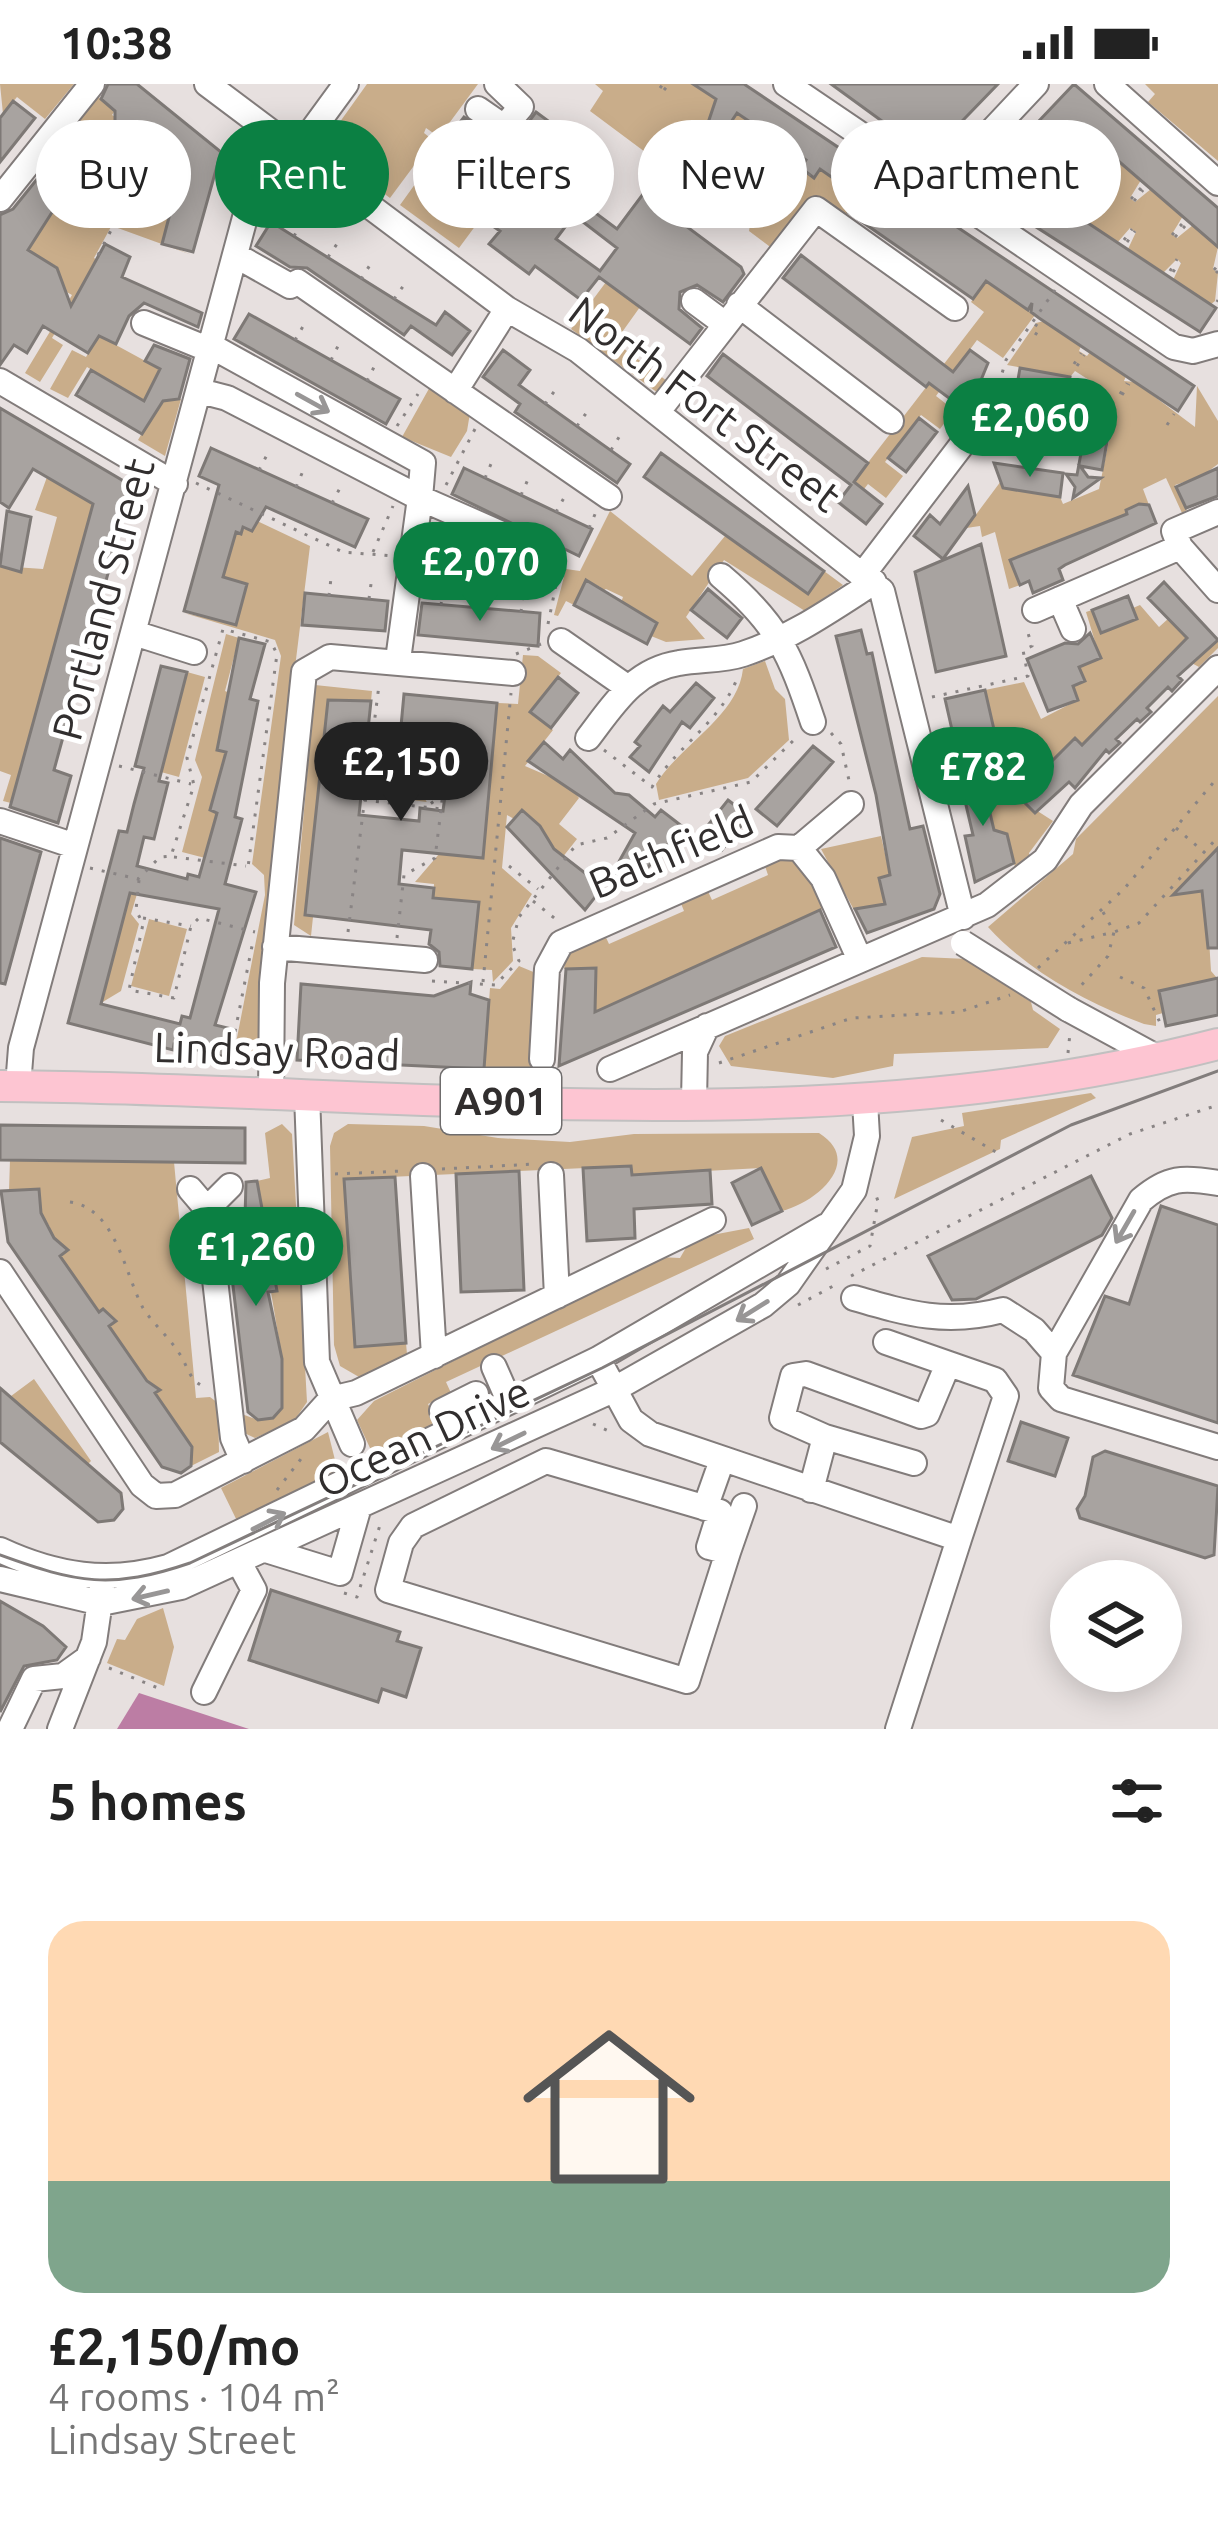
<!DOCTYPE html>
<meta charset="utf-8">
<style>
body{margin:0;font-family:Ubuntu,sans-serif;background:#f6f6f6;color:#222;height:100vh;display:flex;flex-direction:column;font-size:45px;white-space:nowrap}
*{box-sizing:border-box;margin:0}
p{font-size:39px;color:#767676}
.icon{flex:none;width:66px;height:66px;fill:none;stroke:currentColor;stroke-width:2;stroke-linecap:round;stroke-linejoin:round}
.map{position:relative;height:1645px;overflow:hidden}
.details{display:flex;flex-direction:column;background:#fff;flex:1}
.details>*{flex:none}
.hud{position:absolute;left:36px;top:36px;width:1146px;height:108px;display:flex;gap:24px}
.fabs{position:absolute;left:1050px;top:1476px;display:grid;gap:24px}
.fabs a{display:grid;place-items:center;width:132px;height:132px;border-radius:50%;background:#fff;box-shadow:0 6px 30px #0003;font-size:60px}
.price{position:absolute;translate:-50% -102px;padding:0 27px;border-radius:42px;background:#0b8043;color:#fff;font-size:39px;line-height:78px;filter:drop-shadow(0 3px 6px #0008)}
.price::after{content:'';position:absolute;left:50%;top:72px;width:36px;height:27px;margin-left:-18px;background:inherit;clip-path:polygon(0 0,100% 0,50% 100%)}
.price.on{background:#222;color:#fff}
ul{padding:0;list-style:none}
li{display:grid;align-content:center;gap:24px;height:636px;padding:0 48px}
li span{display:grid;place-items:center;height:372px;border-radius:36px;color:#555}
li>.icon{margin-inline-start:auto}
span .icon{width:216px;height:216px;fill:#fffc;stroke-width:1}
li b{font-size:51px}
h2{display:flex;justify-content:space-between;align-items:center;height:144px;padding:0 48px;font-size:51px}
.pill{padding:0 42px;border-radius:54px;background:#fff;box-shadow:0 6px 30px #0003;font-size:42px;line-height:108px}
.pill.on{background:#0b8043;color:#fff}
.status{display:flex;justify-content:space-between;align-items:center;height:84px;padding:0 60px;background:#fff;direction:ltr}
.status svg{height:33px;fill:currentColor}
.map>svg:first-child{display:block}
.green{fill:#c9ad8a}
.water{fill:#bc7da4}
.building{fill:#a8a3a0;stroke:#7e7976;stroke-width:3;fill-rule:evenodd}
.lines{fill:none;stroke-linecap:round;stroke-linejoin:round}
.minor-casing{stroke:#827c7b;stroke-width:28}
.major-casing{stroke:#c1c0c0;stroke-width:34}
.path{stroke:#898484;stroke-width:3;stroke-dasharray:3 9;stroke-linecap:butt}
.minor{stroke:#fff;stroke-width:24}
.major{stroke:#fdc5d2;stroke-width:30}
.tram{stroke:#827d7c;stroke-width:3}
.minor-bridge-casing{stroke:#827c7b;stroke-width:28;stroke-linecap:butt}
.minor-bridge{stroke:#fff;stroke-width:24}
.oneway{stroke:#989696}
.labels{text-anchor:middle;stroke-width:10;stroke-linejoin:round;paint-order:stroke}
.shield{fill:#fff;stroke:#6f6d6d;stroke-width:3}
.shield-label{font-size:39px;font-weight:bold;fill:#312e2e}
.street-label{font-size:42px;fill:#312e2e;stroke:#fff}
</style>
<div class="status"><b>10:38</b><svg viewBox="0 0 49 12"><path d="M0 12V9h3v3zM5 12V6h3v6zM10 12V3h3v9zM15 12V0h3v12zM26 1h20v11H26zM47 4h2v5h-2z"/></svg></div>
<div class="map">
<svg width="1218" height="1645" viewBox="0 0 1218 1645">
<rect width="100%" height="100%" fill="#e7e0df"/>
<path class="green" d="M0 0H74L45 35 17 13 3 30Z
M367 0H478L439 53 426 44 424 49 433 56 390 114 322 63Z
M595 0H693L716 15 709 37 725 47 737 29 762 47 759 52 769 59 773 54 806 76 801 85 814 93 820 85 853 108 848 116 853 120 844 134 812 114 773 165 749 147 751 135 738 125 731 132 590 27 603 7Z
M1145 0H1218V77L1148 18 1155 10Z
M97 12 117 24 112 31 134 44 129 50 138 57 145 49 183 80 162 159 192 171 115 143 140 96 74 40Z
M1080 42 1099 68 1090 78 1108 68 1141 96 1130 114 1135 118 1151 105 1183 132 1172 150 1177 154 1193 141 1218 163 1213 185 1218 189 1215 217 1210 221 1173 196 1181 179 1177 175 1163 189 1128 165 1136 148 1130 144 1117 159 1082 135 1090 117 1085 114 1072 128 1036 88Z
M100 68 136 97 94 174 134 199 103 254 160 285 168 316 181 315 165 372 138 356 156 325 87 283 68 314 50 305 72 266 86 273 127 203 94 184 52 254 63 261 40 298 25 289 72 211 63 206 56 182 28 168 12 126 42 138 58 119 83 131 85 127 65 111 101 102 83 88Z
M418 96 453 122 470 101 493 118 459 164 400 121Z
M985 197 1035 231 1003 274 977 256 936 312 954 326 940 345 921 331 885 378 903 392 886 414 868 400 853 419 843 411 984 228 971 218Z
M606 198 640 223 615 258 671 300 662 312 571 245Z
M1044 237 1081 262 1079 267 1087 272 1090 268 1126 292 1124 297 1135 298 1195 343 1197 302 1218 337V380L1202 392 1213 418 1197 394 1175 401 1187 426 1182 429 1166 394 1143 405 1149 421 1126 425 1127 430 1011 476 1020 501 1009 505 995 448 982 453 980 442 966 444 1001 397 1003 404 1060 413 1063 420 1099 405 1115 327 1084 320 1106 307 1075 287 1070 293 1007 281 1036 239Z
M431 301 470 329 467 347 451 373 402 353Z
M47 393 93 418 11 719 3 717 11 691 0 687V482L43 485 57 433 35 426Z
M610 427 692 492 725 452 736 460 754 435 741 459 809 509 824 487 843 501 805 527 724 476 686 533 705 555 666 558 651 552 657 539 620 521 623 513 606 505 598 509 600 503 586 496 574 521 566 517 558 532 554 531 566 485 580 487Z
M240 429 310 462 280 705 258 976 233 974 265 811 264 791 252 780 281 572 275 556 184 529 236 540 247 500 223 493 236 448 255 442Z
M1140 521 1159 543 1169 534 1203 570 1218 556V564L1199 583 1173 569 1082 661 1074 655 1041 689 1047 696 1025 719 1053 737 1029 769 1031 779 1015 783 1007 751 994 746 987 718 1005 714 1002 702 984 706 979 682 953 688 960 682 955 659 994 650 985 606 1024 598 1041 635 1078 616 1073 602 1084 597 1079 583 1100 574 1086 528 1092 526 1102 549 1136 536 1133 524Z
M226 550 239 554 225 607 232 610 217 665 226 668 210 726 217 729 205 774 182 768 202 693 195 676Z
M523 571 538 572 561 589 531 628 553 646 525 682 569 701 579 714 559 740 577 755 562 774 522 726 514 735 507 731 502 784 532 810 511 844 513 877 493 898 492 886 472 885 478 818 433 819 434 800 415 798 439 770 483 773 489 710 465 697 490 699 498 619 518 620Z
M765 577 775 605 785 615 789 656 748 694 659 716 656 700C680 661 738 632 743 585Z
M187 588 205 593 179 693 161 688Z
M315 601 372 607 371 617 328 616 305 831 313 833 311 852 294 841Z
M1218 612V764L1178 806 1206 807 1211 887 1217 894 1159 907 1163 929 1156 931V942L1144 940C1087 919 1029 888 988 843L1073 770 1076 755Z
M378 666 390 667 427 718 374 711Z
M881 752 896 818 854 826 821 765Z
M780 769 798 775 825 824 594 931 596 884 564 885 567 867 602 845 609 860 684 827 678 812 705 801 712 816 768 791 763 776Z
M131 803 137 810 131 830 139 840 121 907 101 919Z
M149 835 187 845 169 912 131 902Z
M922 873 968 875 1031 918 1033 926 1060 945 1048 964 894 970 893 982 833 994 731 982 719 962 725 952Z
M519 882 543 892 535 987 484 986 490 904 500 905Z
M1091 1009 1096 1014 1001 1056 1000 1065 894 1115 912 1053 964 1042 962 1029Z
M282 1040 292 1050 307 1318 294 1337 255 1354 242 1348 239 1329 258 1336 273 1334 282 1324V1274L271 1208 277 1206 257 1097 270 1094 265 1049Z
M348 1040 424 1042 498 1054 570 1058 634 1050 819 1049C865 1078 815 1119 782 1127L761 1084 632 1091 630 1082 345 1095 355 1262 406 1259 407 1270 359 1293 340 1282 334 1261 330 1062 334 1049Z
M10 1076 174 1078 196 1314 210 1313 218 1319 219 1368 191 1382 192 1363 155 1309 159 1305 147 1297 109 1242 115 1236 103 1226 99 1228 60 1172 67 1166 42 1144 50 1143 41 1129 39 1105 9 1107Z
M749 1144 754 1155 446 1298 451 1309 428 1320 438 1339 383 1367 370 1364 357 1336 374 1317 659 1173 680 1174 691 1155Z
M34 1295 91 1377 87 1381 16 1317 7 1315Z
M328 1348 338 1388 240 1443 221 1404Z
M163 1524 174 1563 164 1602 107 1579 117 1555 125 1556 137 1535Z"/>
<path class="water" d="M139 1609 249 1645H117Z"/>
<path class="building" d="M108 0H137L221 68 193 168 162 160 183 80 145 49 139 57 115 37V27L101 15Z
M693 0H744L1194 302 1178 327 1039 234 1031 228 1032 219 1028 226 986 197 973 215 848 128 853 108 820 85 814 94 801 84 806 76 790 65 737 29 725 47 709 36 716 15Z
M831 0H998L939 61 925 48 916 58 908 56Z
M1074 0 1218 124V163L1108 68 1105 72 1090 61 1049 100 1082 135 1216 224 1200 248 1008 125 980 99Z
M13 17 35 34 0 78V34Z
M536 28 551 39 541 53 565 71 575 57 597 73 570 110 617 145 643 110 741 183 744 190 723 218 697 201 680 208 679 225 702 244 690 260 599 193 581 216 535 182 529 190 489 160 500 147 481 134 493 118 470 101 454 123 418 96 434 75 446 85 465 58 452 49 464 33 503 59 517 54ZM574 131 617 164 600 187 556 155Z
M75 48 100 68 83 88 102 102 80 130 58 119 28 166 57 184 71 222 105 160 130 173 122 193 202 229 198 243 144 219 129 232 116 260 99 252 88 269 43 242 27 269 14 261 0 281V131L13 125Z
M271 138 436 241 445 228 470 247 452 271 411 242 404 251 307 184 290 183 256 162Z
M801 171 953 288 970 266 988 279 981 296 957 320 929 299 926 303 783 194Z
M249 230 400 315 386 340 234 255Z
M154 261 190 275 179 315 163 317 142 350 76 311 91 286 144 317 160 285 145 277Z
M503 266 530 286 519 301 630 380 617 399 515 328 520 320 483 293Z
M723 270 868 379 854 398 882 420 866 440 838 418 851 401 707 292Z
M1020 284 1070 293 1065 316 1016 307Z
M0 324 132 402 54 686 71 692 58 739 10 723 93 420 33 385 9 424 0 418Z
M1088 331 1111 335 1102 386 1080 382 1088 393 1101 394 1073 414 1075 403 1066 390 1077 391Z
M919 334 937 348 906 388 888 374Z
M211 364 368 435 355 463 266 423 252 447 243 443 241 450 236 448 223 493 247 500 236 541 184 527 219 401 199 392Z
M661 369 824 487 808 510 644 393Z
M994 379 1063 389 1060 413 1003 404Z
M464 384 592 445 579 472 452 410Z
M1218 384V412L1186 424 1176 403Z
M968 402 975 431 943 475 914 452 930 431 940 440Z
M1139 420 1149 421 1156 439 1065 481 1059 485 1063 496 1033 509 1029 497 1020 501 1010 476 1127 430 1126 426Z
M7 427 31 433 21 488 0 482Z
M981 460 1006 572 936 588 915 488Z
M586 496 657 539 647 560 574 521Z
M1164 498 1218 556 1178 592 1182 596 1172 607 1168 603 1147 624 1151 628 1140 638 1137 635 1116 655 1120 659 1109 669 1106 666 1075 704 1069 698 1035 729 1025 719 1047 696 1040 689 1075 654 1082 661 1187 554 1148 514Z
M708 505 742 534 727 554 691 526Z
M305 509 388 517 385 547 302 541Z
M1128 512 1137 535 1101 549 1092 526Z
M422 519 540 529 538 562 418 551Z
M861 546 867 570 872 569 910 745 923 742 940 810 934 825 867 849 855 825 885 820 879 794 890 791 876 711 836 552Z
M1090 549 1101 574 1079 583 1085 597 1073 602 1078 616 1048 627 1027 575 1065 559 1078 560Z
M239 554 265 560 250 615 258 617 235 733 242 735 225 800 256 808 215 941 232 945 225 973 174 960 173 966 68 939 119 747 127 748 134 720 144 684 135 682 161 582 187 588 159 697 168 699 154 755 144 753 137 782 187 795 188 790 199 793 217 729 210 726 226 668 217 666ZM130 809 219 825 190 934 182 932 180 940 101 920Z
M558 593 578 609 551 644 530 628Z
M696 599 714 614 690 644 682 638 649 688 630 673 640 662 635 658 663 622 670 628Z
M985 606 995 650 955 659 945 615Z
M404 610 497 619 483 774 402 766 399 800 434 804 433 814 479 818 472 885 440 882 439 868 429 860 431 846 305 831 328 616 371 617 359 731 419 737 420 724 443 727 452 658 400 653Z
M544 658 563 675 570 666 615 709 629 711 655 733 661 726 683 743 630 804 612 790 635 749 528 677Z
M813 662 833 678 777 742 756 725Z
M979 682 994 746 1007 750 1014 779 975 798 965 752 973 751 958 687Z
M728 716 749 732 722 766 701 750Z
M522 726 540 742 554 765 603 803 585 826 507 743Z
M0 754 41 768 5 900 0 899Z
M1218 764V864H1208L1202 807 1173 811Z
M820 826 836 863 559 982 566 885 596 884 595 928Z
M1218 894V931L1166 942 1159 907Z
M471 898 470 910 489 916 484 985 297 976 301 900 434 912Z
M0 1041 245 1044V1079L0 1076Z
M631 1082 632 1091 710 1086 712 1120 634 1125 635 1154 587 1157 583 1084Z
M761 1084 782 1127 752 1141 732 1099Z
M519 1087 524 1206 461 1208 456 1090Z
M1091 1092 1112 1134 1102 1151 976 1215 952 1216 928 1172Z
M395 1093 406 1259 355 1263 344 1095Z
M257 1097 277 1207 268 1208 282 1275V1324L273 1334 258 1336 248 1328 226 1143 245 1134 246 1098Z
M39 1105 41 1129 54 1154 68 1166 60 1172 99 1228 103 1225 116 1237 109 1242 147 1297 160 1306 155 1309 192 1363 191 1382 181 1389 162 1383 8 1158 1 1107Z
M1161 1122 1218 1141V1339L1073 1291 1105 1212 1129 1220Z
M0 1304 121 1409 123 1425 114 1436 98 1438 0 1358Z
M1021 1338 1068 1354 1055 1392 1008 1377Z
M1105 1367 1218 1402 1214 1471 1205 1474 1080 1434 1077 1425 1085 1412 1093 1373Z
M271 1506 400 1548 397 1557 421 1564 406 1613 382 1605 378 1618 249 1576Z
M0 1517 43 1542 66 1563 57 1576 24 1582 0 1628Z"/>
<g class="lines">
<defs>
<path id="minor" d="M207 0 507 225 578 266 882 507 963 833
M786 0 1174 263 1193 267 1218 260
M1107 0 1218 99
M478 25 504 43 521 23 497 0
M297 67 346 0
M939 103 1036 0
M0 115 92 0
M235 171 290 202 298 198 609 413
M694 217 725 240
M739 221 891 337
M144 239 210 266
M0 297 175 400
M200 307 227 314 420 414 423 379 211 262
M455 307 507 225
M659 326 816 125 955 224
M1180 463 1174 447 1218 428
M864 489 964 358 994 344 1036 350
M721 492C777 539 790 569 813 638
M1060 515 1073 545
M1035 526 1180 463 1218 506
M134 549 194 568
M561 557 627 603
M398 576 420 414 543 468 536 488 413 474
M588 654C614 620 634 586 679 579 700 575 722 577 743 570 791 554 832 525 874 498
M0 737 75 762
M799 764 823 794 860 876
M275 863 425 876
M1068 925 1160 975
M542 975 547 885 561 859 778 763 799 764 851 720
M610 985 987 821 1045 776 1081 721 1218 584
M18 1002 21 964 257 89 278 53
M271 1010 272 899 304 588 330 573 513 589
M307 1011 317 1278 352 1360
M694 1017 695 968 707 942
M551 1091 557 1212
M423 1092 434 1272
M1218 1099C1183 1093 1168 1093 1141 1116L1054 1269 1051 1304 1061 1315 1218 1363
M230 1102 207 1125 233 1354 243 1377
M190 1105 207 1125
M0 1188 142 1401 156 1412 175 1411 304 1345 331 1315
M854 1214C909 1230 947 1241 1003 1226L1034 1246 1054 1269
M598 1275 631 1336 650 1350 959 1455 1006 1312 995 1296 886 1258
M494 1283 509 1317
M331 1315 356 1309 713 1136
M442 1327 476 1310
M825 1353 782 1334 793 1292 806 1290 921 1332 927 1330 948 1280
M546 1377 720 1428 709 1463 728 1468 687 1597 388 1506 401 1459 413 1442Z
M811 1406 825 1353 914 1379
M705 1424 722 1376
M0 1466C56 1492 108 1500 168 1483L598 1275 826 1142
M269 1467 340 1489 358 1426
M728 1468 744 1422
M0 1495 101 1519 181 1503 613 1306 763 1221 788 1200 854 1106 867 1052 865 1018
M204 1608 254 1506 240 1480
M10 1645 34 1595 63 1592 88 1574
M60 1645 94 1558 102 1503
M898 1645 959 1455"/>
<path id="major" d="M0 1002C405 1005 821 1063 1218 960"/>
</defs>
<use href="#minor" class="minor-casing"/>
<use href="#major" class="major-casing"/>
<path class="path" d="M660 4 663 0
M664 6 669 0
M80 48 137 97 97 173
M754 67 762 55
M757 70 766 57
M1090 79 1100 69
M799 98 806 88
M802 101 810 90
M1131 115 1141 104
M1134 117 1143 106
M1079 126 1086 114
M1082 128 1089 116
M1172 151 1182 140
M294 152 305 134
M1175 153 1185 142
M1124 156 1132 145
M1127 158 1135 147
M328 173 339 157
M1214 186 1218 181
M1170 187 1177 175
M1173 188 1180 178
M1216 189 1218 187
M361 195 372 178
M394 215 404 201
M1217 218 1218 216
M1037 240 1032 247 1038 251
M295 256 305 239
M331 276 339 260
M1074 280 1081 269
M1077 282 1084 271
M367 297 375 281
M1120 310 1127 299
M1122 311 1129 300
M545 320 556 305
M992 323 1006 276 1055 206
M1167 341 1174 330
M397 342 418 310
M577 342 587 328
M611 366 621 350
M259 386 268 369
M485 394 491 380
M196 399 343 468 393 472
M446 401 475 345
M296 403 303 387
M521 411 529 393
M332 419 340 404
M556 428 565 412
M589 444 596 428
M373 468 393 422
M329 512 331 494
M369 515 371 500
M441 521 443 504
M480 524 483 508
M521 528 523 513
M548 540 557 496
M516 570 541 560
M932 613 1028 592 1023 566 1032 562 1027 546
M831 649 841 660 850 701
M389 659 436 724
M604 666 652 703C676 663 719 639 737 595
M119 682 191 700
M364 716 441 725 448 665 375 657
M1176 744 1205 769
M174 773 246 782
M509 782 538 805
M90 784 138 795 160 773 171 772 194 701 187 674 223 545 271 558 277 570 248 783
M139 796 136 826 143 840 129 906 174 914 191 842 199 834 255 848
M533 817 558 837
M1103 828 1114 848 1139 839 1218 753
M143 834 191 842
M348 848 379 601
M397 854 404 791 435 774 441 726
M1068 859 1114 848 1108 872 1078 905
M1038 884 1124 805 1218 693
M1120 893 1144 904 1162 943
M432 897 495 901 519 877 512 860 519 833 576 761 607 754 654 720 751 698 796 654
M483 898 511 609
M1068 969 1070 949
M719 979 852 934 959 928 1010 911
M228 983 253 857
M941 1036 1001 1071
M442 1085 535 1080
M335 1090 403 1087
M70 1118C116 1124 125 1191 143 1224 153 1240 169 1253 179 1269 189 1283 189 1300 208 1303
M826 1185 870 1162 878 1117 875 1109
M851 1192 1130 1050 1218 1021
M798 1221 837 1200
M593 1340 611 1348
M277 1406 304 1371
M344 1509 357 1513 381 1438
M109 1584 163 1606"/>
<use href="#minor" class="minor"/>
<use href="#major" class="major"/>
<path class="tram" d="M0 1471C77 1499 111 1506 190 1479L602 1284 1071 1041 1218 987"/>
<defs>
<path id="minor-bridge" d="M963 859 1068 925"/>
</defs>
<use href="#minor-bridge" class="minor-bridge-casing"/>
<use href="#minor-bridge" class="minor-bridge"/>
</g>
<defs><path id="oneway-shaft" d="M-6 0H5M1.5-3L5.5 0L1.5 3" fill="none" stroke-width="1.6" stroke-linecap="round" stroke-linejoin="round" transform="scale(3)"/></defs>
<g class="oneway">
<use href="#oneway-shaft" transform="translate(313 319) rotate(29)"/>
<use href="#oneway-shaft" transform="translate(1125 1143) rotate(120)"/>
<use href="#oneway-shaft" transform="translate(752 1227) rotate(148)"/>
<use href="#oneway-shaft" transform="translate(508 1357) rotate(154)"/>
<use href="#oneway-shaft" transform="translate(269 1437) rotate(-27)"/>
<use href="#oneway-shaft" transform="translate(150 1511) rotate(167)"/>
</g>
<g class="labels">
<rect class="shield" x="441" y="984" width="120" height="66" rx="9"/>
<g class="shield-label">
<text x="501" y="1031">A901</text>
</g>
<g class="street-label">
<text transform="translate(705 320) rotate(37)" y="15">North Fort Street</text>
<text transform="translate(103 515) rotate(-75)" y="15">Portland Street</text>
<text transform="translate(671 768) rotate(-23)" y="15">Bathfield</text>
<text transform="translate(277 967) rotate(2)" y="15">Lindsay Road</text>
<text transform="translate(423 1353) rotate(-25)" y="15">Ocean Drive</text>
</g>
</g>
</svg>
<div class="fabs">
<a><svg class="icon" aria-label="layers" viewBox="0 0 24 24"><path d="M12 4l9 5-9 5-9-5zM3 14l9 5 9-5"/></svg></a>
</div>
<b class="price" style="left:1030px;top:396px">£2,060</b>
<b class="price" style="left:480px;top:540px">£2,070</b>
<b class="price on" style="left:401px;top:740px">£2,150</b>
<b class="price" style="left:983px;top:745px">£782</b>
<b class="price" style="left:256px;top:1225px">£1,260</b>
<div class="hud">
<a class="pill">Buy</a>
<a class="pill on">Rent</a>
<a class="pill">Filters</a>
<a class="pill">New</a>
<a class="pill">Apartment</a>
</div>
</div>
<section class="details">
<h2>5 homes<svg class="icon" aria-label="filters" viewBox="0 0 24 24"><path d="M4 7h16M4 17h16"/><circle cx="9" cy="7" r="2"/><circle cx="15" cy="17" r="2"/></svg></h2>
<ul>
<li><span style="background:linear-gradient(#ffd9b3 70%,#7fa58c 0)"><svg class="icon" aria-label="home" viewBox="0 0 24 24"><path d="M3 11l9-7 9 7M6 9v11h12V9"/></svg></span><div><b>£2,150/mo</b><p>4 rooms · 104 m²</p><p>Lindsay Street</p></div></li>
</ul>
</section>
